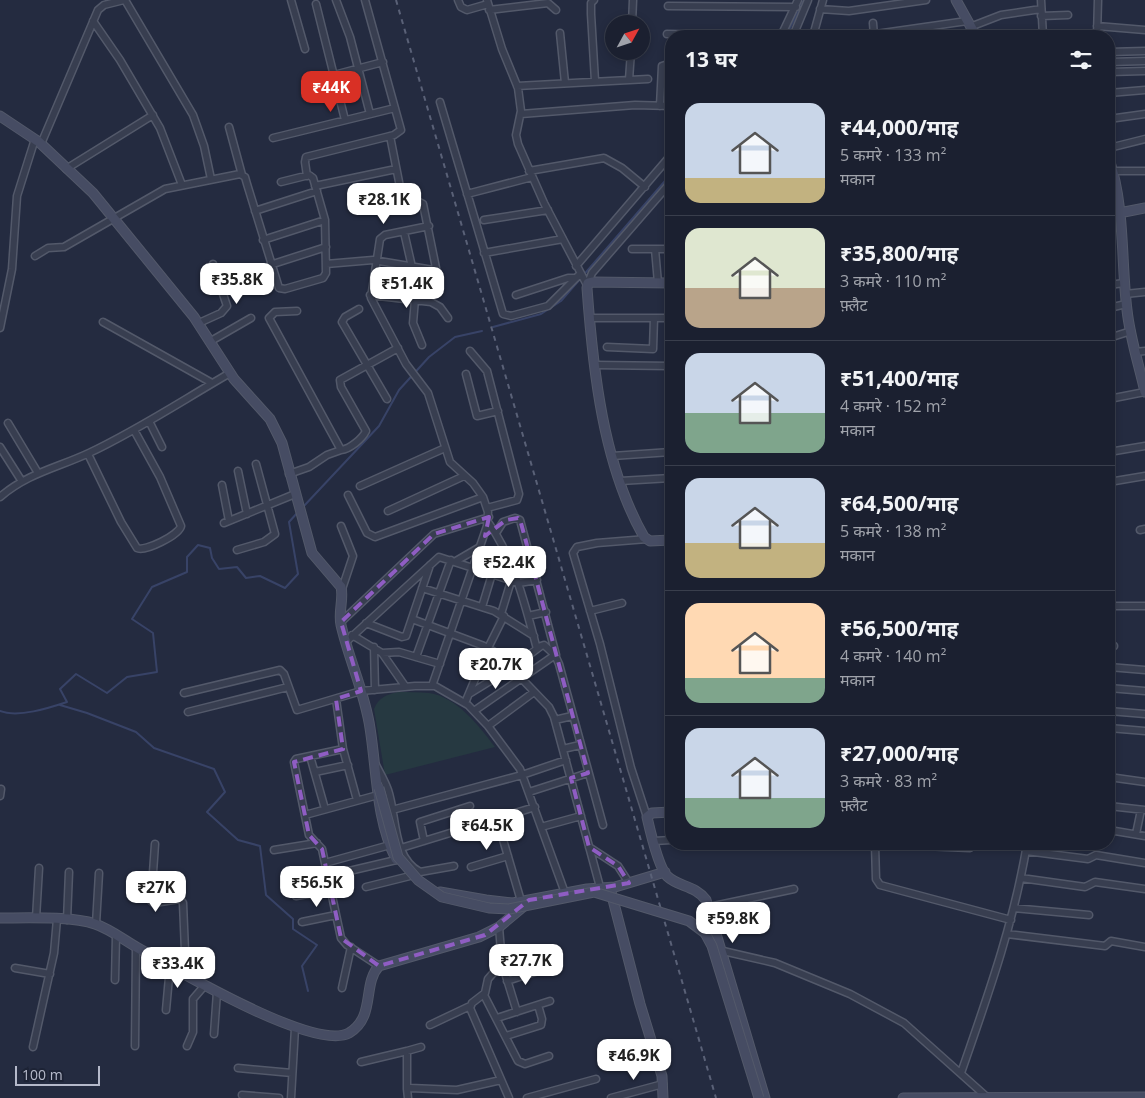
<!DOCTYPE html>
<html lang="hi">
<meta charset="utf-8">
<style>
body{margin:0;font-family:"Open Sans","Noto Sans Devanagari",sans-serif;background:#282d3c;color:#f1f3f6;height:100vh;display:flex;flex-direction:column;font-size:19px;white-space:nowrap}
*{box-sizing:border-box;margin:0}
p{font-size:16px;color:#a0a3ab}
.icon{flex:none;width:28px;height:28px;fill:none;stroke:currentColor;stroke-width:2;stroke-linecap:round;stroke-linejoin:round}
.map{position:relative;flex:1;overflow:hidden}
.side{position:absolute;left:665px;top:30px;width:450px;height:820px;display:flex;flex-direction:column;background:#1b2030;border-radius:20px;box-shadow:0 2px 8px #0003,0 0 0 1px #393e4c}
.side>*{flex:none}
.needle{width:32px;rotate:50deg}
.fabs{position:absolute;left:605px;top:15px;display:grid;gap:10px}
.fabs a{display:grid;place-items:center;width:45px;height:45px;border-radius:50%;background:#1b2030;box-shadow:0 2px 8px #0003,0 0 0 1px #393e4c;font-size:25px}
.scale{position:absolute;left:15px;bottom:12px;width:85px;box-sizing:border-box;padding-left:5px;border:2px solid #b5b9ca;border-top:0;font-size:14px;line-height:18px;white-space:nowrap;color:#b5b9ca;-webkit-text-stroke:4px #1d2335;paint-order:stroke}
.price{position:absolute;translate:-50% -42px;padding:0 11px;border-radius:10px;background:#fff;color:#222;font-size:16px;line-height:32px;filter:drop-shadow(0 1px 2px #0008)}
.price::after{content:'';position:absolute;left:50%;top:30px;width:15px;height:11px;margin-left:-8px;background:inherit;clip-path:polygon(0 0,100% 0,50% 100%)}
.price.active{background:#d93025;color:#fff}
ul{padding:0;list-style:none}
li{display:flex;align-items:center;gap:15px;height:125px;padding:0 20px}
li+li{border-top:1px solid #393e4c}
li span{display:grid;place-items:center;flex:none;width:140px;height:100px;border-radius:15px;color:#555}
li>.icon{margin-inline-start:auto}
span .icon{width:60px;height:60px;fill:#fffc;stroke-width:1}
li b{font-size:21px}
h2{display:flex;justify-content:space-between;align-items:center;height:60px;padding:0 20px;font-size:21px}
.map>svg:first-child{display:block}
.green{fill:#263941}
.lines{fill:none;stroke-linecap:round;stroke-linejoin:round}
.stream{stroke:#384367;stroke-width:2}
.street-casing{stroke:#53596a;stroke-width:9}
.secondary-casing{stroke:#53596a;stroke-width:11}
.street{stroke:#383e50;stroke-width:6}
.secondary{stroke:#464c63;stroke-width:9}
.rail{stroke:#5a6177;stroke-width:2;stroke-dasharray:5 5;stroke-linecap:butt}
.secondary-bridge-casing{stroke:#53596a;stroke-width:11;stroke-linecap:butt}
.secondary-bridge{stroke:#464c63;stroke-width:9}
.marked{fill:none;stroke:#8f5dc3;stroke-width:4;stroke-dasharray:10 6;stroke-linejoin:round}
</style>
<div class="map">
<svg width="1145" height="1098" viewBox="0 0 1145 1098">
<rect width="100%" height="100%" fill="#242b40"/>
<path class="green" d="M398 692C408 692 419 692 429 693 457 697 479 726 495 747L385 775 374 709C379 697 386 695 398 692Z"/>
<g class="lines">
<path class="stream" d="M786 36 804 0
M493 327 541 314 561 301 671 174
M303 507 379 426 399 390 429 357 455 337 482 331
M60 705 87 713 136 732 154 748 214 769 225 792 207 812 238 840 260 846 266 895 293 919V929L317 945 302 966 308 991
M0 711C18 718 49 708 67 702L60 689 76 674 107 693 127 677 157 672 153 633 132 619 152 587 187 572V557L198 545 210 548 212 558 219 569 237 567 246 578 260 576 285 588 298 574 289 522 298 512"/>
<defs>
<path id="street" d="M125 0 193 115 204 146 211 179
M291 0 305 49
M336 0 350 37 370 114
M458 0 461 7 467 10 488 4
M487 0 502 49 518 88 521 111 516 135 518 144 544 203 587 285
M594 0 591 3V14L595 81
M1041 0 1043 36
M316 4 345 120
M668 6 796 7
M820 9 849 11 926 0
M489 10 548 3 556 10
M1041 16 1068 15
M93 21 120 60 160 128 182 185
M873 23 874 36
M632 24 633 0
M1097 26 1145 30
M970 27 1001 15 1041 9
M560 33 565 83
M667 34 781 36
M781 36 798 0
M793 36 808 0
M813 36 823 0
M862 36 967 21
M1097 36 1098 0
M1109 52 1145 51
M1109 62 1145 61
M1109 72 1145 71
M334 75 383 62
M629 80 631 51
M517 86 648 79
M1109 93 1145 90
M440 102 503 314 511 316 548 306 580 274
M660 106 662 66 671 63
M521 114 635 105 671 106
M1109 119 1145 114
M229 127 242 175
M273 138 395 108
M41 144 98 10 104 5 124 0
M1109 148 1145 139
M66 169 153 115
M529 171 604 158 622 168 645 187
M1109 171H1145
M307 176 305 162 306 157 394 135 401 130 365 0
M315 186 396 169
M467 194 532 177
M255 211 317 191
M484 220 548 210
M429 226 385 235 380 239 371 298 406 364 428 393 450 462 473 483 483 497 488 512 487 526 432 686
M404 232 412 267
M263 240 325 220
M632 249H671
M655 249 658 283
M484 253 563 239
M35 256 48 248 64 247 165 189 240 174 245 177 247 184 279 288 285 289 323 278 326 273 325 220 313 178 309 175 281 182
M326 264 373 260 433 270 436 268 423 204 419 202 406 203 402 197 390 136
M270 265 326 247
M576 266 671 155
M588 283 592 273 671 182
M1109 285 1124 283
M1125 294 1145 292
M370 295 431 302 440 307 448 318
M516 295 568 278H576
M415 299 413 323 422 345
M1109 308 1126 304
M359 309 345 317 342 322 387 399
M297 311 275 312 269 318 341 450C350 449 362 439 366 431L341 387 340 380 398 348
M590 318H671
M103 322 212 383
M199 323 221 313 227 306 213 264
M0 328 12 269 17 196 35 139
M1109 338 1131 331
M211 341 251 318
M607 347 653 349 654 318
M470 351 487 371 519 494 517 500 487 508
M1135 352 1145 351
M596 365 671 366
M466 374 477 416 498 411
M1109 399 1145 392
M149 421 162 447
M8 423 38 473
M0 447 21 480
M1109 452 1145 446
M88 454 121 522 137 548C145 552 179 535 181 526L160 477 134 430
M612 456 671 452
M238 471 247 514
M289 474 309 467 327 455 341 450
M620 481 671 478
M1109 482 1145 476
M222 485 229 521
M360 486 445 448
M348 495 367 533 375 537 483 497
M0 497C28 473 57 468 89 453 138 430 183 400 230 373
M388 511 464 476
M488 522C515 560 525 605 537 649
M224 523 295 494
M341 526 353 556 342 589
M1140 530 1145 529
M496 533 503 522 515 518 520 520 556 655
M647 539 597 543 577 547 573 553 600 644 631 768 647 817
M237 550 264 542 275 534 256 464
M508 555 529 551
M456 561 480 547
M422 588 494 611 534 636
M1109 606H1145
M482 607 492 574
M590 611 622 603
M501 614 511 581
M528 616 546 612
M412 619 484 646 498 654 549 707 554 717 600 887
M341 622 434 534 489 517
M366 623 402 637 406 636 430 565
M669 625H671
M352 635 382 653 405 686
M346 642 439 557 519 583 537 580
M1109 646H1114
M374 647 375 690
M382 653 399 652 440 664
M416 657 451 560
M1109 667 1145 670
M1109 688 1145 691
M184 693 280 670 284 674 297 710 361 691 415 686H435L468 705 488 726 520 769 565 893
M469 694 513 667 541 646 544 645 555 655 559 664 603 825
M336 699 343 749 357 800
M465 703 488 648 504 616
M474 711 555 655
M1109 711 1145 714
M188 712 288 687
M555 720 572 716
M488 726 534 692
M1109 728 1145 731
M343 749 296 759 294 762 309 835 322 849 341 938 347 945 379 966
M563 749 580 745
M310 756 325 809
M376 765C380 773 385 781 388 790 397 816 392 857 420 872L454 866
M315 772 348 765
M1109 777 1145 782
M529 792 588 773
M0 796 1 789
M1109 806 1145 810
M392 810 522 775 566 760
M305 815 378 795
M497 819 521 901
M541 827 581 816
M1109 830 1145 836
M1136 834 1141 810
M424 841 420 822 470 806
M654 841 671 840
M155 844 151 901 154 903 180 899 183 903 186 975
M875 844 876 879 880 885 1011 920
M877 844 970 848 972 844
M589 847 618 866 629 883
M401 848 535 807
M274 850 317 843
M1026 851 1088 859 1096 855 1145 863
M325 863 390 845
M471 867 508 856
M328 876 396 860
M1021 878 1085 887 1095 882 1145 889
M366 887 414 875
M296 896 331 890
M709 907 794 889
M1014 908 1089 915
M36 918 39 868
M67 920 69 872
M302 922 336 915
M96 924 99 873
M499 927 502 963 488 979 485 993 472 1003 470 1008 509 1098
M1007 934 1105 946 1111 941 1145 947
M723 951 775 963 850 994 904 1023 988 1098
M502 963 517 1012
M15 968 50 974
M115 980 116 936
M507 981 538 971
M342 988 351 947
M484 995 518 1061 525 1064 549 1056
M166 1010 170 966
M497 1018 550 1001
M430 1025 470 1006
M214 1034 217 992
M506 1036 541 1025 542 1019 538 1005
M135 1046 136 947
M187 1046 193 1032V999L205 985
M33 1047 54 953 57 919
M361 1062 407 1051
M238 1068 292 1073
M961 1073C987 998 1014 923 1027 844
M407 1089V1051L421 1047
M242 1095 279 1098
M291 1098 295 1028
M408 1098 407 1089 410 1088 457 1090 501 1080
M527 1098 596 1079
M611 1098 663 1084"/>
<path id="secondary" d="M956 0 976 36
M0 116 39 142 93 193 194 317 234 379 270 419 282 443 312 553 341 587C344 599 338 612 341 625 349 660 365 693 370 728 377 772 376 819 396 859
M1109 159C1125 206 1121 261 1127 310 1130 338 1139 365 1145 392
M1109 215 1145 208
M671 283 592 282 588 283 587 288C593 370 603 465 644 537L650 541 671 540
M671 812 652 813 647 817C650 830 658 866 667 876 678 887 695 885 706 900L765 1098
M440 892 486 900 513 903 587 889 615 887 665 872
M611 892 640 1004 662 1076 663 1098
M0 918C25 918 73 916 95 924 110 929 124 940 138 948 173 968 314 1052 349 1033 376 1017 362 984 379 966L479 937 499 927 524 906
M903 1098 1145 1097"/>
</defs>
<use href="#street" class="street-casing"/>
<use href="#secondary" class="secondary-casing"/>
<use href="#street" class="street"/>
<use href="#secondary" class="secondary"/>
<path class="rail" d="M396 0 716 1098"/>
<defs>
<path id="secondary-bridge" d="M379 788 398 857 418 880 442 897 489 908 509 909 594 892 689 921 705 933 712 946 759 1098"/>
</defs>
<use href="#secondary-bridge" class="secondary-bridge-casing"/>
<use href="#secondary-bridge" class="secondary-bridge"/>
</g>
<path class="marked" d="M489 517 485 536 506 520 518 518 521 523 588 773 571 778 589 847 618 866 629 883 529 900 485 935 379 966 341 938 322 849 309 835 294 762 343 749 336 699 361 691 341 622 434 534Z"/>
</svg>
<div class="fabs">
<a><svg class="needle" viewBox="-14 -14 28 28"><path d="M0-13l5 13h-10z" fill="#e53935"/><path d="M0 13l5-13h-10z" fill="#a0a3ab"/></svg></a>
</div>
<div class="scale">100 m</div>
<b class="price active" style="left:331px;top:113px">₹44K</b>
<b class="price" style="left:384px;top:225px">₹28.1K</b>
<b class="price" style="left:237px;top:305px">₹35.8K</b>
<b class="price" style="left:407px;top:309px">₹51.4K</b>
<b class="price" style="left:509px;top:588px">₹52.4K</b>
<b class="price" style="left:496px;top:690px">₹20.7K</b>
<b class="price" style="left:487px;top:851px">₹64.5K</b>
<b class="price" style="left:317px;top:908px">₹56.5K</b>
<b class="price" style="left:156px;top:913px">₹27K</b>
<b class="price" style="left:733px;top:944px">₹59.8K</b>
<b class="price" style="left:526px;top:986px">₹27.7K</b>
<b class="price" style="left:178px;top:989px">₹33.4K</b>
<b class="price" style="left:634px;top:1081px">₹46.9K</b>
<section class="side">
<h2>13 घर<svg class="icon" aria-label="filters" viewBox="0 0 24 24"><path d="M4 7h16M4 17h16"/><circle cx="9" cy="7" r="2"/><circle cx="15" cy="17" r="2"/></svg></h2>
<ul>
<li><span style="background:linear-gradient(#c9d6e8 75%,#c2b280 0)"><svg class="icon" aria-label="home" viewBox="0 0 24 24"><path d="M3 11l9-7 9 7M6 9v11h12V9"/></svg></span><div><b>₹44,000/माह</b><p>5 कमरे · 133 m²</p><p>मकान</p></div></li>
<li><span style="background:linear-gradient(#dfe7d0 60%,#b9a48a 0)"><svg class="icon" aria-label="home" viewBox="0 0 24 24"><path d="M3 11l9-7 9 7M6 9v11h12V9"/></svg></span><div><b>₹35,800/माह</b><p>3 कमरे · 110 m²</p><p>फ़्लैट</p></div></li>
<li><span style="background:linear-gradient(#c9d6e8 60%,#7fa58c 0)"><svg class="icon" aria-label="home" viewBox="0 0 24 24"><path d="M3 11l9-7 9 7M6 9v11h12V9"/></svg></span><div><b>₹51,400/माह</b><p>4 कमरे · 152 m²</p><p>मकान</p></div></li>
<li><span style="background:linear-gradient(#c9d6e8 65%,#c2b280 0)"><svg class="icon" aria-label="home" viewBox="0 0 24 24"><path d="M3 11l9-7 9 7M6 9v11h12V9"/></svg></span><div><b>₹64,500/माह</b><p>5 कमरे · 138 m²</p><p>मकान</p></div></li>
<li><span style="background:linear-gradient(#ffd9b3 75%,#7fa58c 0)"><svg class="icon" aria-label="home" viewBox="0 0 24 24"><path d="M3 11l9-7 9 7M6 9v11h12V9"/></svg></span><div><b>₹56,500/माह</b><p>4 कमरे · 140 m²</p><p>मकान</p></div></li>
<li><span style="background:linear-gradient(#c9d6e8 70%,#7fa58c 0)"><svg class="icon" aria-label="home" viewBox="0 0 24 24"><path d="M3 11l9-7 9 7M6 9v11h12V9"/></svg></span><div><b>₹27,000/माह</b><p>3 कमरे · 83 m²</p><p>फ़्लैट</p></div></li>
</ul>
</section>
</div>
